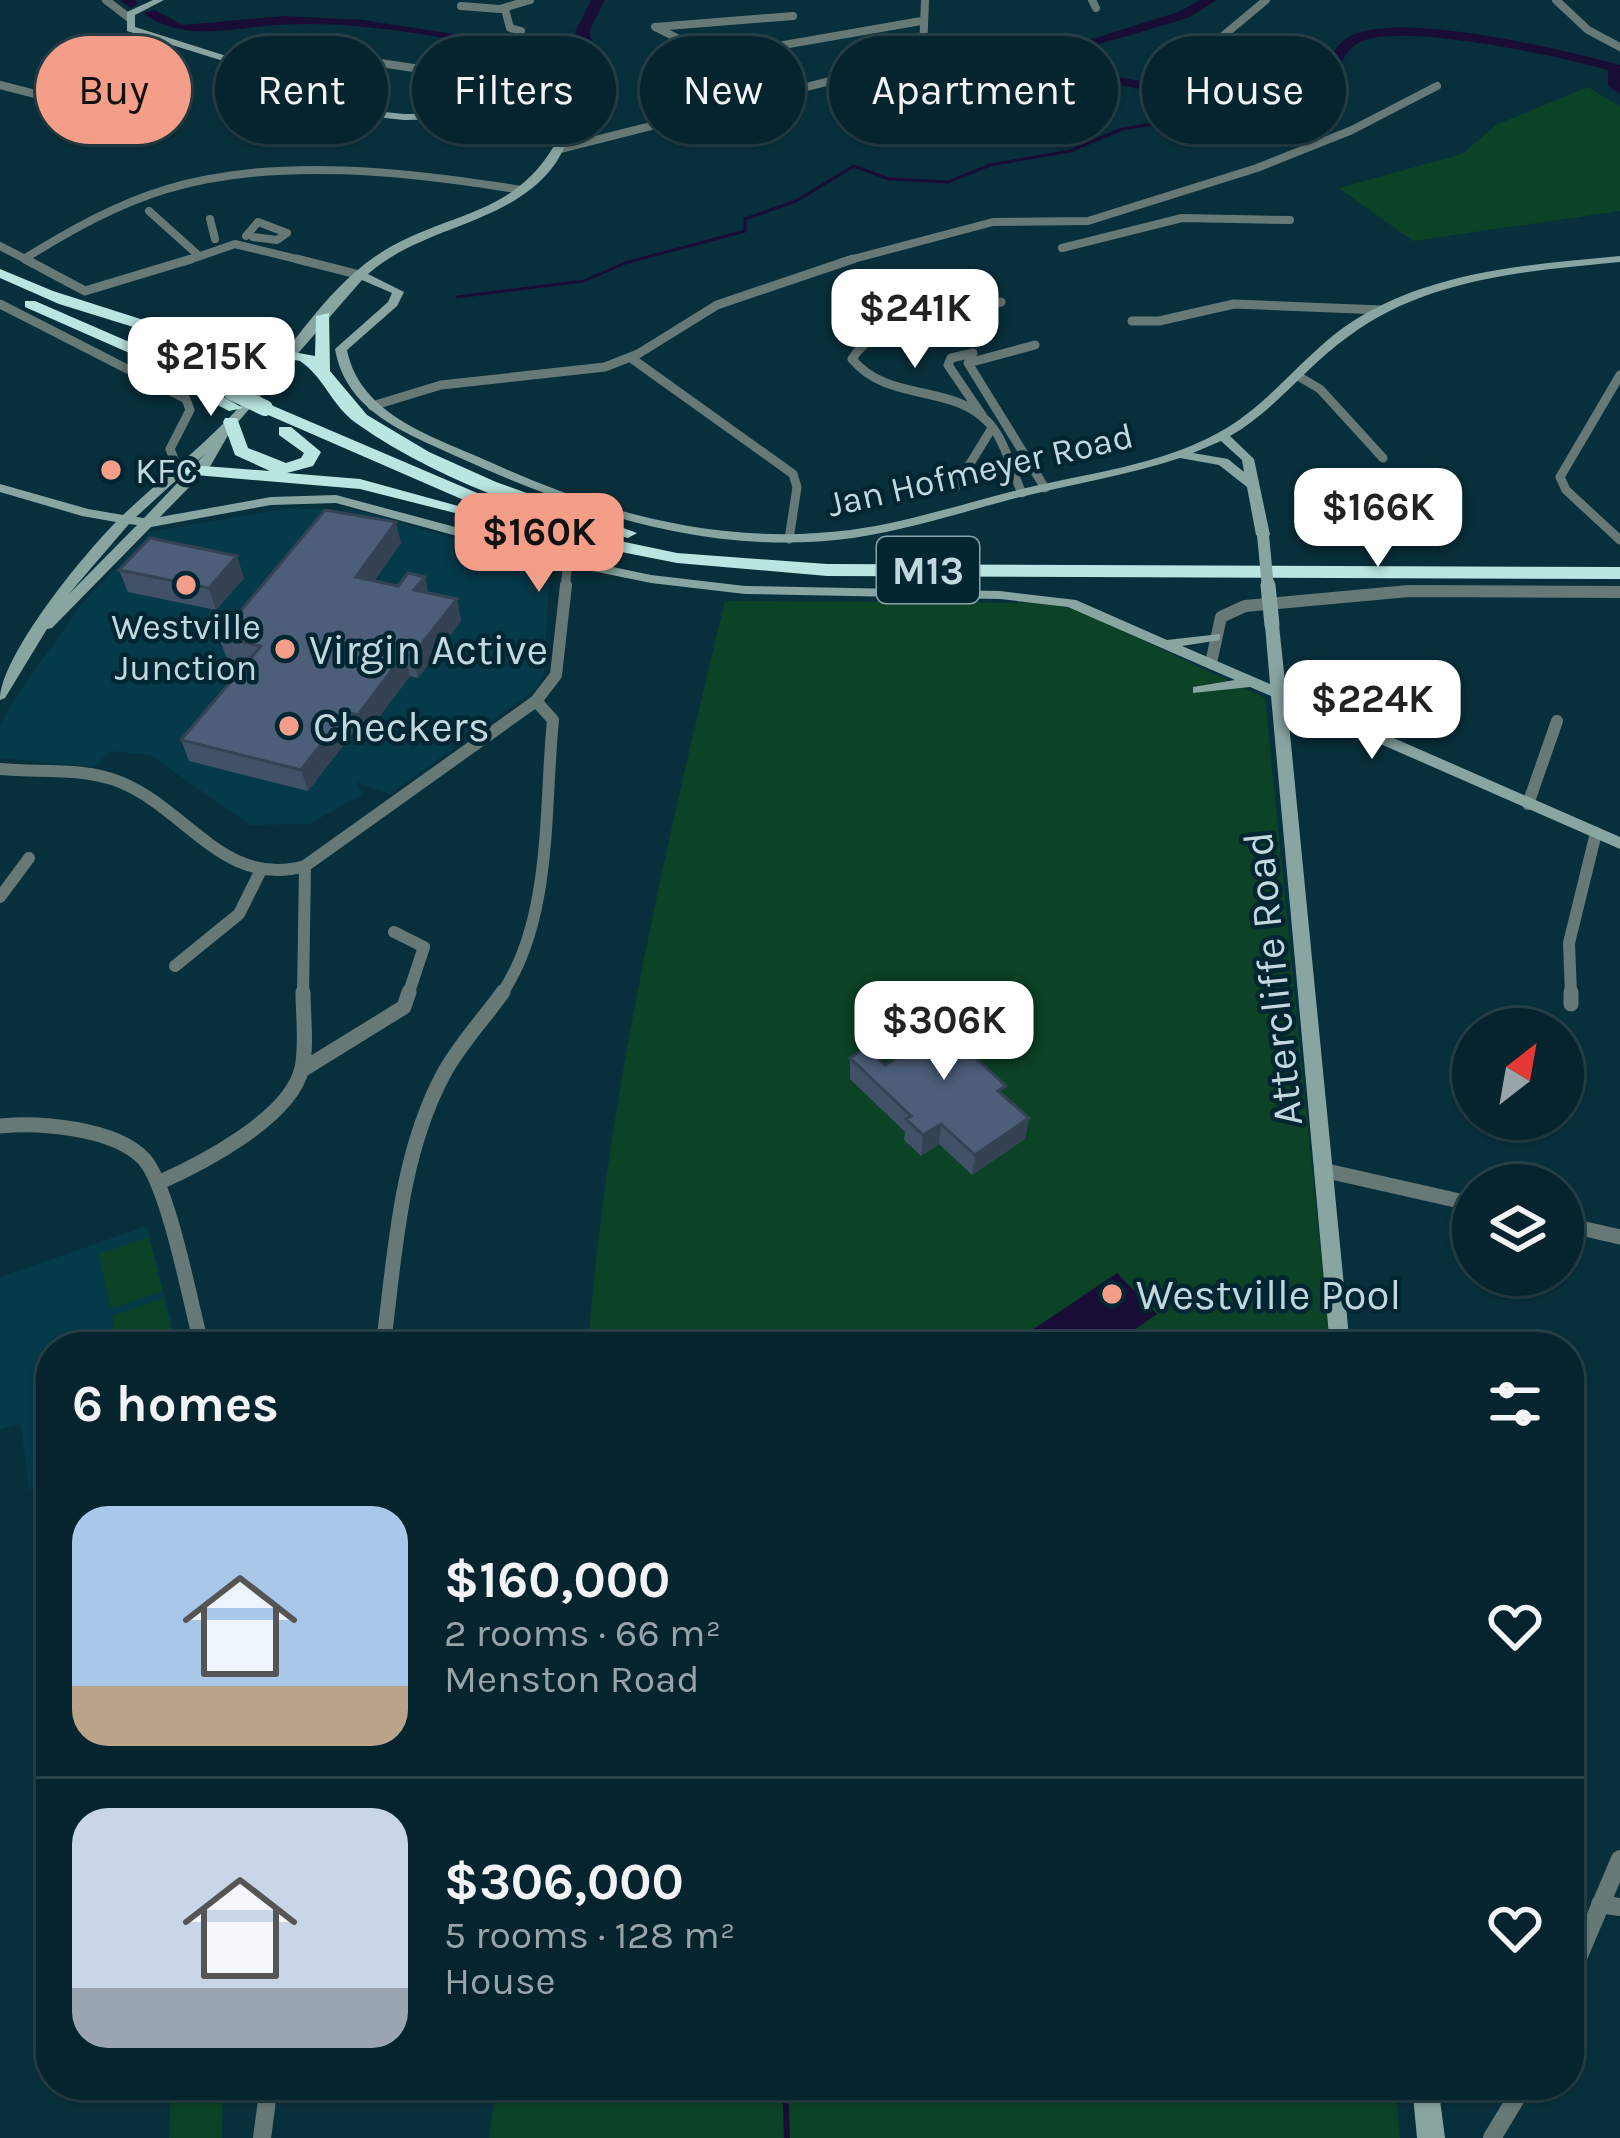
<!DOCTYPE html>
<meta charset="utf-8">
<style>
body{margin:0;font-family:Karla,sans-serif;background:#143039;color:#f1f3f6;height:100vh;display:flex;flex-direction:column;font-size:45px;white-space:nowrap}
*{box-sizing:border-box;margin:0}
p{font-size:39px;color:#98a4aa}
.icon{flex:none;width:66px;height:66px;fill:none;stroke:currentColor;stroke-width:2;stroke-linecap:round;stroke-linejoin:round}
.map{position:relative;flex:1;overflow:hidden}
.sheet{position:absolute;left:36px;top:1332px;width:1548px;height:768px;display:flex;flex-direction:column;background:#06242d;border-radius:48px;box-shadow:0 3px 9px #0004,0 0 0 3px #274149}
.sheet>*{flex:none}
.banner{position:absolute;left:36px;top:36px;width:1548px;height:108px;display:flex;gap:24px}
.needle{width:78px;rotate:31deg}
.fabs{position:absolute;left:1452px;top:1008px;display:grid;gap:24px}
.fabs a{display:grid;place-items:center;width:132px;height:132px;border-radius:50%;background:#06242d;box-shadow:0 3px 9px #0004,0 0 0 3px #274149;font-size:60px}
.price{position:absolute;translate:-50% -102px;padding:0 27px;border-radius:24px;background:#fff;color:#222;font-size:39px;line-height:78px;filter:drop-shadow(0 3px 6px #0008)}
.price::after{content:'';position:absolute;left:50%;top:72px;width:36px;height:27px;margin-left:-18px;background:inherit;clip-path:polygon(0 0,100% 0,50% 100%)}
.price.selected{background:#f49e89;color:#111}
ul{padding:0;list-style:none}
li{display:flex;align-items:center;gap:36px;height:300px;padding:0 36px}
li+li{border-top:3px solid #274149}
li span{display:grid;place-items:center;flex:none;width:336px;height:240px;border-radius:36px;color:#555}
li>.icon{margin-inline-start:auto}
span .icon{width:144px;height:144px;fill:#fffc;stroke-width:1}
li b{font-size:51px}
h2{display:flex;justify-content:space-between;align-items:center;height:144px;padding:0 36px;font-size:51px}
.pill{padding:0 42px;border-radius:54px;background:#06242d;box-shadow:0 3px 9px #0004,0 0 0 3px #274149;font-size:42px;line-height:108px}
.pill.selected{background:#f49e89;color:#111}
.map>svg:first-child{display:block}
.built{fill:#053a49}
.green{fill:#0c4225}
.water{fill:#190d36}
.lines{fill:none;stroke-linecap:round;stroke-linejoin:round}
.stream-far1{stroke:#190d36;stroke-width:3}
.stream{stroke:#190d36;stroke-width:6}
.river{fill:#190d36;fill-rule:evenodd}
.street-far4{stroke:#677977;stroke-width:8}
.street-far3{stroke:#677977;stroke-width:9}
.street-far2{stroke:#677977;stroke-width:12}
.street-far1{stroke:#677977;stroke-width:15}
.street{stroke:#677977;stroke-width:18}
.secondary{fill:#88a5a2;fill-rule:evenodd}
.highway{fill:#b9e6e1;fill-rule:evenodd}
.secondary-bridge-far1{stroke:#88a5a2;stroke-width:12}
.secondary-bridge{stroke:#88a5a2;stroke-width:15}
.highway-bridge{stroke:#b9e6e1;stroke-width:16}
.wall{fill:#415167}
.shaded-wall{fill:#354254}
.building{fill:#4c5e78;stroke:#354254;stroke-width:3}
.poi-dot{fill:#f49e89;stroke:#002631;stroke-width:4.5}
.labels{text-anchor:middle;stroke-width:9;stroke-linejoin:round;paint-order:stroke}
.far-street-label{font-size:36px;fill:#c4d7df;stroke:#002631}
.far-poi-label{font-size:36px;fill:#c4d7df;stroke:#002631;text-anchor:start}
.shield{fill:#002631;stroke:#89a2ab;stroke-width:3}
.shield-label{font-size:39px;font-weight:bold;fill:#c4d7df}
.poi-label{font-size:42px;fill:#c4d7df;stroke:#002631;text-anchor:start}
.street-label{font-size:42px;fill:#c4d7df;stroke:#002631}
</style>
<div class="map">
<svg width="1620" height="2138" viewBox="0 0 1620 2138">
<rect width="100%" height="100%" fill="#08303c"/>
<path class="built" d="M289 508 360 511 550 567 544 673 537 688 390 794 356 782 363 794 309 824 250 825 150 755 110 751 94 767 0 758V725L18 694 81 605 150 532Z
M147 1226 178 1347H51V1482L29 1490 21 1424 0 1429V1277Z"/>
<path class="green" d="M1588 87 1620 107V211L1413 241 1339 188 1462 154 1496 125Z
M725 601 1045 603 1081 611 1265 698 1330 1347H588C607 1096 666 845 725 601Z
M149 1237 162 1291 111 1309 99 1254Z
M164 1298 175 1347H118L112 1316Z
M171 2085H223L222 2138H169Z
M496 2085H1395L1400 2138H489Z"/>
<path class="water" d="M1117 1273 1157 1314 1110 1347H1028L1020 1338Z"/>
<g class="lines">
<path class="stream-far1" d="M457 297 584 281 625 263 745 231V219L796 201 854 166 889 179 948 182 990 165 1070 151 1122 129 1197 117 1207 101 1289 95"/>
<path class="stream" d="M785 2085 787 2138"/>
<path class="river" d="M120 0H135L138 4 131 8Z
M591 0H605L589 32 596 51 580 62C485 47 373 18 277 25 230 28 182 43 143 13L155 10 183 25 284 16 363 20 577 53 582 50 575 32Z
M1200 0H1217L1188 18 1062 55C1111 92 1250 87 1314 94 1322 75 1328 52 1346 39 1388 7 1569 51 1620 65V94L1608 86V70C1561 57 1398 20 1358 43 1339 55 1335 80 1327 99L1314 102C1246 95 1092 100 1044 54L1178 12Z"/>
<path class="street-far4" d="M106 0 128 17
M1092 0 1096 8
M1556 0 1588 30 1620 47
M461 6 500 9 530 0
M505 9 510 28 521 31
M793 16 655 27 715 57 921 21
M1205 51 1266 0
M903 64 967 110 1005 109 1063 122 1041 134
M265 78 309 62 347 58 487 79
M0 85 102 111
M560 149 910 61 923 51 925 0
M149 211 198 255
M210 219 215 239
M246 236 258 222 287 233 277 240 253 237
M0 246 31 262
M1062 248 1182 218 1290 220
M27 257C71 230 117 204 167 189 276 156 411 172 522 190
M183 262 235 244 309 262
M842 262 993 222 1088 221 1257 168 1352 130 1437 86"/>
<path class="street-far3" d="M25 259 85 291 191 259
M297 259 360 275
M1001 302C954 312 880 315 852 359 888 403 953 383 989 423 1006 442 1011 470 1022 493
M0 304 186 399 190 410 170 449 178 469
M1132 321H1159L1234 304 1381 310
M1035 345 968 363 1045 488
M973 353 951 358 948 365 982 415
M631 358 793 474 797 487 789 539
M1620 375 1560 477 1566 490 1620 540
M1298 376 1320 389 1383 458
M372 406 441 385 605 367 638 354 717 305 853 259
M955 488 992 428
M565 588 568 562"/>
<path class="street-far2" d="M1211 663 1221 617 1245 606 1409 591 1620 592
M0 769C39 773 83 767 120 782 187 809 225 889 305 866L536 701
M1528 804 1557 721
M0 897 29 858
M394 932 424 947 408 995
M175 966 239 914 259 874
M303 995 305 866
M501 995C553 919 544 808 553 720L536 701 556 675 566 585
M1571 995 1569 943 1596 833"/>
<path class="street-far1" d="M1571 992V1004
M302 1070 404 1007 409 992
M0 1126C40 1122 115 1128 144 1159 169 1187 191 1306 202 1347
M1327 1171 1473 1204
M158 1183C201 1164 291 1118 302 1068 307 1045 303 1016 303 992
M1563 1224 1620 1237
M383 1347C395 1256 399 1158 443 1075 459 1045 483 1020 503 992"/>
<path class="street" d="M1600 1904 1620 1907
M1569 1979 1620 1859
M262 2138 269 2085
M1492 2138 1524 2085"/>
<path class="secondary" d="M153 0H164L135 15V27L239 60 295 92 347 108 404 114 534 112 559 120 570 135C565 146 560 158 552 168 506 226 422 226 368 274L404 292 397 306 347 350C360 416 435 437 490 462 604 514 723 546 850 530 910 522 968 502 1026 488 1090 473 1159 465 1218 433 1264 408 1295 366 1335 334 1415 272 1523 265 1620 256V262C1527 271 1427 278 1349 336 1306 366 1276 410 1230 436L1254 459 1270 535 1263 539 1256 535 1247 487 1219 465 1180 458C1125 476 1068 485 1012 499 959 513 907 530 853 538 713 557 584 514 458 457 406 433 346 412 335 349L388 302 392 293 362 280 231 430 211 465 160 517 271 497 336 495 570 558 651 575 745 586 1000 591 1076 600 1167 640 1220 634V640L1182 646 1270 684 1265 625 1272 621 1279 625 1286 691 1620 837V849L1287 703 1350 1347H1330L1271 696 1250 687 1193 693V687L1235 680 1068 607 1000 599 745 594 651 583 563 565 336 503 271 505 151 527 52 628 47 629 5 698 0 700C0 656 84 554 116 522L82 516 0 492V484L88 509 123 515C163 477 207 443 244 402 287 355 321 295 373 258 443 209 516 222 560 135L551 124 533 118 404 120 346 114 289 96 233 64 127 31V12ZM1221 441 1242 460 1244 472 1228 459 1193 453ZM205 454 144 518 136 517ZM129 524 137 525 68 595Z
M1412 2085H1438L1445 2138H1417Z"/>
<path class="highway" d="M0 269 53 291 181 332 315 356 316 316 329 313 330 371 367 415 429 452 496 482 637 533 628 538C535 514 435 479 356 423 332 406 324 377 300 361L172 339 59 304 0 278Z
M25 301H35L180 364 182 367 177 371 243 408 229 411 151 370 152 363 25 307Z
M150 339H162L252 382 238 385 150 345Z
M259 405H271L524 513 601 537 677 553 827 564 1620 567V579L827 576 677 563 591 546 512 521 259 411Z
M225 418H237L248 448 286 463 301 458 304 453 279 435V427H291L321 452 313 466 287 473 360 479 480 512 471 517 360 489 172 473 169 469 178 464 270 471 235 455 223 422Z"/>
<path class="secondary-bridge-far1" d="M1263 535 1268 588"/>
<path class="secondary-bridge" d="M1268 585 1272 625"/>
<path class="highway-bridge" d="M231 392 265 408"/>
</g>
<path class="wall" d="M401 543 374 581 398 586 425 577 428 593 457 599 461 621 418 678 410 676 364 737 352 734 308 791 189 761 181 740 246 663 227 659 219 637Z
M119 570 244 578 216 610 128 592Z
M916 996 972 1055 1004 1096 1029 1118 1025 1139 972 1175 939 1144 921 1156 904 1140 905 1132 850 1079V1058L885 1065 914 1046 910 1042 902 1046 888 1034 890 1013Z"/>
<path class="shaded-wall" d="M396 522 401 543 361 598 356 577Z
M237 556 244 578 216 610 209 588Z
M425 577 429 599 414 590Z
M457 599 461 621 418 678 412 656Z
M404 654 410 676 364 737 358 715Z
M346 712 352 734 308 791 301 770Z
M911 1021 910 1042 902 1046 903 1026Z
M974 1037 972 1058 965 1043Z
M1029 1118 1025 1139 972 1175 975 1155Z
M941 1124 939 1144 921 1156 923 1135Z"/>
<path class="building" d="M325 510 396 522 356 577 398 586 408 573 425 577 414 590 457 599 412 656 404 654 358 715 346 712 301 770 181 740 261 646 219 637Z
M150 538 237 556 209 588 119 570Z
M916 996 954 1031 962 1026 974 1037 965 1043 968 1051 1006 1086 998 1091 1029 1118 975 1155 941 1124 923 1135 906 1119 911 1116 850 1058 866 1048 885 1065 929 1037 911 1021 903 1026 890 1013Z"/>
<g class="poi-dot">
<circle cx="111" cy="470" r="12"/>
<circle cx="186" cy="585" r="12"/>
<circle cx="285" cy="649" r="12"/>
<circle cx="289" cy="726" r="12"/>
<circle cx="1112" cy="1294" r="12"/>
</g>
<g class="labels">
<g class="far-street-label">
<text transform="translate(980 469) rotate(-13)" y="13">Jan Hofmeyer Road</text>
</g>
<g class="far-poi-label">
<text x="135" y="483">KFC</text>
<text x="186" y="639" text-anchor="middle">Westville<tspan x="186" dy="41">Junction</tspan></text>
</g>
<rect class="shield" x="877" y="537" width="102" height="66" rx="9"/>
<g class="shield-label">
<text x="928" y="584">M13</text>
</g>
<g class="poi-label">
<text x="309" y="664">Virgin Active</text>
<text x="313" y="741">Checkers</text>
<text x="1136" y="1309">Westville Pool</text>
</g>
<g class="street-label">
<text transform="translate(1272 979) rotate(-96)" y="15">Attercliffe Road</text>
</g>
</g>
</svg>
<div class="fabs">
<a><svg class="needle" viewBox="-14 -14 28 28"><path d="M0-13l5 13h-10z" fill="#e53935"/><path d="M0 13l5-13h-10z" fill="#98a4aa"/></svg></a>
<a><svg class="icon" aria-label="layers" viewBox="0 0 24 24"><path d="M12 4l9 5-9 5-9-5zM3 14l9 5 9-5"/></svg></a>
</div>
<b class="price" style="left:915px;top:371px">$241K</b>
<b class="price" style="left:211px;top:419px">$215K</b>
<b class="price" style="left:1378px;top:570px">$166K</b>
<b class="price selected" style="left:539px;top:595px">$160K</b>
<b class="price" style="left:1372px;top:762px">$224K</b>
<b class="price" style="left:944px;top:1083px">$306K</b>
<div class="banner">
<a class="pill selected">Buy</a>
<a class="pill">Rent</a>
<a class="pill">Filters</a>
<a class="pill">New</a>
<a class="pill">Apartment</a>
<a class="pill">House</a>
</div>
<section class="sheet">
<h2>6 homes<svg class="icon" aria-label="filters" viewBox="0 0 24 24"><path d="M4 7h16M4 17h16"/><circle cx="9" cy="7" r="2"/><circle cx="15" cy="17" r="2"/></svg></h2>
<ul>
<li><span style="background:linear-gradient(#a9c7e8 75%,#b9a48a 0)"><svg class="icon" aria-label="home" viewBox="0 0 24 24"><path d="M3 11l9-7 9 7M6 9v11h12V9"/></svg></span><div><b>$160,000</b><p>2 rooms · 66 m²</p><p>Menston Road</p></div><svg class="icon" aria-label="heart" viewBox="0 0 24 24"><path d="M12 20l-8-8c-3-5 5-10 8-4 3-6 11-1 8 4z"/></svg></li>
<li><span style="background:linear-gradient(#c9d6e8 75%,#9aa5b1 0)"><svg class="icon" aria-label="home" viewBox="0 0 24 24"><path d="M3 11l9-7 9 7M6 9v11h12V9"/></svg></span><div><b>$306,000</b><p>5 rooms · 128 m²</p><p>House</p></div><svg class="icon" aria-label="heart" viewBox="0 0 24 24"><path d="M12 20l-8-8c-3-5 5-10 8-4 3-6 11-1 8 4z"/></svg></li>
</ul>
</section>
</div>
